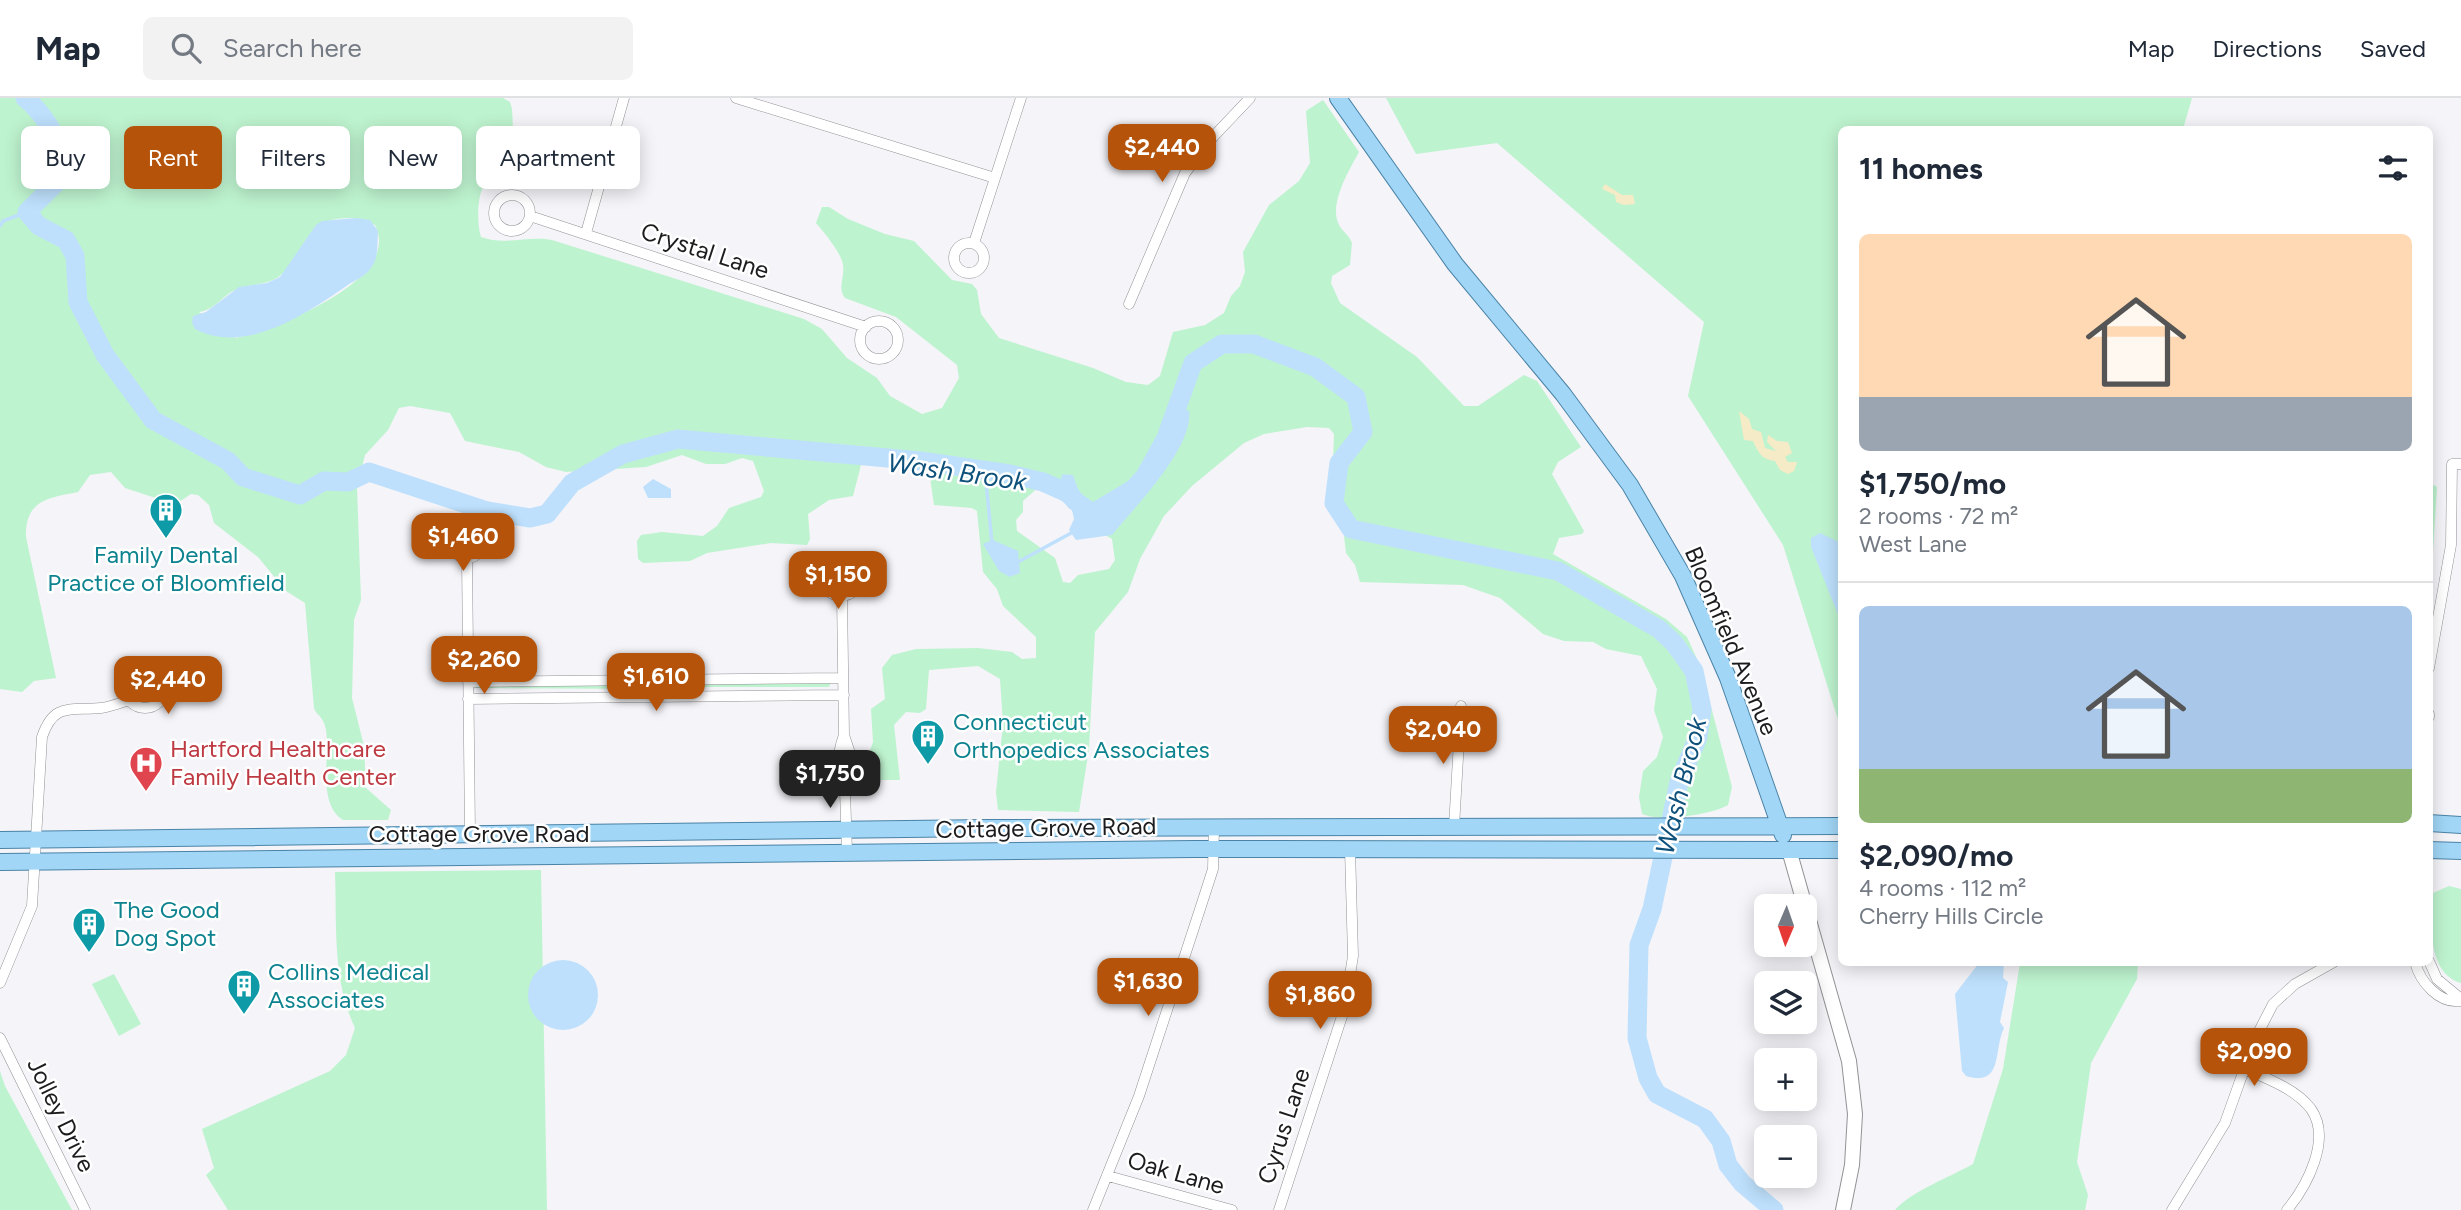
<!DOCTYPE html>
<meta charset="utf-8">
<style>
body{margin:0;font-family:Figtree,sans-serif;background:#f2f2f3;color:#1f2937;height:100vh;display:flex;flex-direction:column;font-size:26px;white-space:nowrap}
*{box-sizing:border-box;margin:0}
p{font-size:23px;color:#747a83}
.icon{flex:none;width:38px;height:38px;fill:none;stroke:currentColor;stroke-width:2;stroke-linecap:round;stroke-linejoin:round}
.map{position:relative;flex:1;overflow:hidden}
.sheet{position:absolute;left:1838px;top:28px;width:595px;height:840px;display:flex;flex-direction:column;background:#fff;border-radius:10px;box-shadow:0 4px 18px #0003}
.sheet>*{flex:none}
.top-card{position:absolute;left:21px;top:28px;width:665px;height:63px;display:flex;gap:14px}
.needle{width:46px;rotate:182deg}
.fabs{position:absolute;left:1754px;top:796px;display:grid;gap:14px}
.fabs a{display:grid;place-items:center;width:63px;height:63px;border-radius:10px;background:#fff;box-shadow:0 4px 18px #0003;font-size:35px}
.price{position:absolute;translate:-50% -60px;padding:0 16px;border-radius:14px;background:#b45309;color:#fff;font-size:23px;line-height:46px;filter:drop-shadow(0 2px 4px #0008)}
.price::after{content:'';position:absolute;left:50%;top:42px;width:21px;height:16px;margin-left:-10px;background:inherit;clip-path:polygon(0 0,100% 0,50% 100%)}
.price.active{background:#222;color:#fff}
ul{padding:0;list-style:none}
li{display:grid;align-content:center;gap:14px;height:371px;padding:0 21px}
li+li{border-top:2px solid #e0e1e3}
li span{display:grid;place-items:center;height:217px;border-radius:10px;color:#555}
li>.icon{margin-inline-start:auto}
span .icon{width:126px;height:126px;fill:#fffc;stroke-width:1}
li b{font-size:30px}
h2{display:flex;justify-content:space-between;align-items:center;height:84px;padding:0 21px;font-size:30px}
.pill{padding:0 24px;border-radius:10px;background:#fff;box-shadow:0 4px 18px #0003;font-size:24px;line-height:63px}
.pill.active{background:#b45309;color:#fff}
header{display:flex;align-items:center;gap:42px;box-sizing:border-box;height:98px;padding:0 35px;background:#fff;border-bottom:2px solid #e0e1e3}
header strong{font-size:33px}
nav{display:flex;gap:38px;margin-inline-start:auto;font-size:24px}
.search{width:490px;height:63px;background:#f2f2f3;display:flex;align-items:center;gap:18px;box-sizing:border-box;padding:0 24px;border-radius:10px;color:#747a83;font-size:26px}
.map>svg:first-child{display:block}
.green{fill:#bef3cf;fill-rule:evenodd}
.sand{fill:#f5ebc6}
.water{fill:#bee0fc}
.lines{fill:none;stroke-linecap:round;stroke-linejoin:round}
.stream{stroke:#bee0fc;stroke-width:3.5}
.river{stroke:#bee0fc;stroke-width:19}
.minor-casing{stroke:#929296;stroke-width:11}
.secondary-casing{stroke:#929296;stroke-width:16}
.primary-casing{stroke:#4a83a6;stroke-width:18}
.minor{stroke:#fff;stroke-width:10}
.secondary{stroke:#fff;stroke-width:14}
.primary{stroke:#a1d6f6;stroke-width:16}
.labels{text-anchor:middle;stroke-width:5;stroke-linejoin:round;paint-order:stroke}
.street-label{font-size:24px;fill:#1c1c1e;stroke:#fff}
.culture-label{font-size:24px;fill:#0d838f;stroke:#fff;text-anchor:start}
.health-label{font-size:24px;fill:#be3a42;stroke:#fff;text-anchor:start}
.water-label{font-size:26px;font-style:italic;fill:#0e517b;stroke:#fff}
</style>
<header>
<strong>Map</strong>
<div class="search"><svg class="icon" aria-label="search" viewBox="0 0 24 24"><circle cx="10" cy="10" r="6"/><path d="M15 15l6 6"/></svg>Search here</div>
<nav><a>Map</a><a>Directions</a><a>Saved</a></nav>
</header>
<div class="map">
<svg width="2461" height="1112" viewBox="0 0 2461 1112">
<rect width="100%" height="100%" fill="#f4f4f9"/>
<path class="green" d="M0 0H503L510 4 512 11 515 68C508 80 496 76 487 84 476 93 477 127 481 139 506 148 528 137 552 142L804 221 822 231 847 260 877 280 890 298 922 316 942 310 959 280 957 267 896 219 845 200C837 190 845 179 843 167 842 156 824 134 816 125L822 109H829L848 121 885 136 914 143 952 182 972 186 977 192 981 216 999 240 1093 270 1126 284 1148 287 1160 278 1173 234 1205 227 1224 215 1231 198 1240 188 1245 174 1243 154 1269 107 1299 83 1310 65 1306 13 1323 2 1359 54C1350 71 1328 106 1339 127 1343 134 1349 137 1352 145L1350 167 1332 178 1331 185 1340 205 1417 259 1464 308H1478L1524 277 1537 283 1581 349 1558 364 1552 376 1584 433 1582 436 1559 440 1553 456 1666 521 1687 539 1701 570 1732 689 1728 707C1711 717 1660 724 1642 716L1639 699 1643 673 1657 659 1663 639 1654 612 1657 591 1641 558 1606 551 1593 544 1564 543 1543 536 1500 500 1463 487 1360 484 1355 467 1346 455 1341 412 1332 392 1334 336 1329 330 1307 329 1264 336 1244 345 1192 388 1164 418 1140 461 1128 494 1095 534 1089 651 1079 714 998 712 996 694 1003 626 1000 581 978 568 929 572 926 611 920 615 906 614 894 627 900 682H871L867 661 873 644 871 611 885 601 882 570 892 557 916 551 978 550 1012 554 1022 561 1036 560V539L1003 508 997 491 983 474 977 413 972 410 934 407 929 372 893 367H861L853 398 829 402 808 416 810 441 807 447 771 445 707 455 690 463 643 465 638 461 637 443 641 437 662 434 703 438 717 428 729 410 761 399 764 393 753 363 742 360 725 366H706L682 357 646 369 566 374 546 369 519 354 465 343 450 315 410 308 399 310 388 332 365 357 357 389 361 502 354 522 352 600 364 648 366 690 391 712 388 722H343C313 703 335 645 323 623 320 617 316 616 314 610L305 505 286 493 258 459 214 425 209 407 198 397 191 396 179 404H168L125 390 111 374 90 377 78 394C48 400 25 402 26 439L56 580 34 583 22 594 0 591ZM356 120 375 127C403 183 275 230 236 240L199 214C215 212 222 198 235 192 250 185 268 188 281 177 312 149 301 118 356 120ZM1042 386 1063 396 1076 420 1112 441 1115 462 1109 471 1078 477 1070 485 1063 484 1055 460 1017 433 1016 422 1023 414V403Z
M1386 0H2192L2183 31 1841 32V631L1783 447 1688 298 1704 224 1497 45 1416 56Z
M2429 384 2437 389 2429 518Z
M831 584 829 589H691V586Z
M662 585 665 587 661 591 475 590 476 587Z
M541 772 547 1112H228L206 1077 214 1070 202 1031 330 973 346 957 355 930C332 881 337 827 335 774Z
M2449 788 2461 791V885C2426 875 2431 823 2433 795Z
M2020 865H2138L2137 881 2091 965 2077 1064 2088 1097 2085 1112H1895C1910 1094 1950 1079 1973 1066L2003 971Z
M114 876 141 926 119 938 92 886Z
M0 973 5 988 72 1112H0Z"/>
<path class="sand" d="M1605 86 1622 97H1633L1635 106 1624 107 1616 104 1615 97 1602 91Z
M1739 313 1749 321 1752 331 1761 334 1765 350 1776 353 1767 344 1768 337 1777 343 1788 344 1792 355 1785 359 1788 364H1797L1794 373 1788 376 1780 372 1775 363C1762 362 1758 354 1753 343L1744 342Z"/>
<path class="water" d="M356 120 370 122 378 133C377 145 379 160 371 170 364 180 354 182 345 189 304 217 245 257 195 231L192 225 193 218 206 214 239 189 267 185 280 179 316 127 322 123Z
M1181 310 1189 313C1194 349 1134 410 1112 437L1076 442 1069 432 1074 421 1072 412 1053 395 1063 376 1073 377 1079 394 1093 404 1128 383 1137 373 1169 315Z
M653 381 671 391V400H648L643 389Z
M1820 435 1841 445V524L1811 449V440Z
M993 442 1018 453 1020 475 1010 479 999 473 983 446Z
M528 897a35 35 0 1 1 70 0a35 35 0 1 1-70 0Z
M1979 865H2004L2003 880 2008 884 2000 924 2004 930C1993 952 2004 989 1966 978L1962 973 1955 896Z"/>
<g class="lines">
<path class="stream" d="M0 128 3 123 27 114
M985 372 992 446
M1018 464 1073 434"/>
<path class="river" d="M25 0C43 14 67 52 67 74L27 114 39 128 66 142 75 158 78 204 105 257 153 322 228 363 243 379 300 397 324 383 348 384 369 374 487 413 530 420 547 416 572 385 623 356 678 341 921 363 1010 376 1043 384 1070 396 1075 403
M1168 334 1193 265 1222 246H1254L1315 269 1356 299 1363 334 1339 365 1334 405 1351 431 1558 473 1659 531 1674 545 1694 573 1702 611 1698 639 1679 684 1652 811 1639 847 1637 940 1648 980 1657 996 1705 1021 1721 1043 1728 1067 1742 1085 1774 1112"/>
<defs>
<path id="minor" d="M736 0 995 80
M494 115a18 18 0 1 1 36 0a18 18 0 1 1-36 0Z
M530 118 866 229
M586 135 624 0
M954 160a15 15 0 1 1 30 0a15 15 0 1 1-30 0Z
M974 145 1021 0
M1129 206 1185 75 1213 39 1250 0
M860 242a19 19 0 1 1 38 0a19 19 0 1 1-38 0Z
M452 445a15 15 0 1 1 30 0a15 15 0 1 1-30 0Z
M822 479a19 19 0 1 1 38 0a19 19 0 1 1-38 0Z
M467 461 470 736
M842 498 844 637 851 658 852 684 845 692
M2429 570 2451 447 2452 366H2461
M125 590a20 20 0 1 1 40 0a20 20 0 1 1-40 0Z
M468 584 843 580
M468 601 844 597
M2429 616V619
M844 637C838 653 835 677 845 692L847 755
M1454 729 1461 608
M2429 863 2437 881 2461 901
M2415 864C2420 884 2439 906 2461 903
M0 885 32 808 42 639C54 604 70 613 101 610 110 609 120 605 129 602
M0 940 85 1112
M2245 971C2266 980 2296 991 2311 1011 2332 1041 2307 1088 2287 1112
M1108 1078 1232 1112
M1093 1112 1139 998 1202 805 1213 771 1214 729
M1279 1112 1345 909 1353 858 1350 751
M2172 1112 2225 1025 2255 941 2273 906 2295 886 2334 864"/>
<path id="secondary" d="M1789 752 1849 963 1855 1016 1852 1067 1843 1112"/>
<path id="primary" d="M1338 0 1455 166 1563 296 1630 387 1683 478 1728 580 1783 737
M2429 725 2461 727
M0 742 988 730 1841 728
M2429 752 2461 753
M0 764 1194 751 1841 752"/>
</defs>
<use href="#minor" class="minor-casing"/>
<use href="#secondary" class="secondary-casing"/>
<use href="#primary" class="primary-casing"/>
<use href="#minor" class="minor"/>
<use href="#secondary" class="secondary"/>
<use href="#primary" class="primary"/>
</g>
<defs>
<symbol id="building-pin" viewBox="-11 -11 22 30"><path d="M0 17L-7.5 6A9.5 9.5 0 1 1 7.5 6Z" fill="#0f9aa8" stroke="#fff"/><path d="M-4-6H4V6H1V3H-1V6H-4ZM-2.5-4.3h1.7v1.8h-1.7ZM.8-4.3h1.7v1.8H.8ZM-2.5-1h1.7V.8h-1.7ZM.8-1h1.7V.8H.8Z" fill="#fff"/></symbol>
<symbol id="hospital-pin" viewBox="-11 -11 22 30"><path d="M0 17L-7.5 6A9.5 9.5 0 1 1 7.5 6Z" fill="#e0444e" stroke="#fff"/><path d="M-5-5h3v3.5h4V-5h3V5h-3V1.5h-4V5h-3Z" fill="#fff"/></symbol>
</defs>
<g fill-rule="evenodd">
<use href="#building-pin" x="147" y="393" width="38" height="52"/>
<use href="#building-pin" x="909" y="619" width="38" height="52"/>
<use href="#hospital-pin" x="127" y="646" width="38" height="52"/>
<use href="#building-pin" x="70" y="807" width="38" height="52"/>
<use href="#building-pin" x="225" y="869" width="38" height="52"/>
</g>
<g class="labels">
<g class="street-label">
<text transform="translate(705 153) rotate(18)" y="8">Crystal Lane</text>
<text transform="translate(1731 543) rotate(67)" y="8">Bloomfield Avenue</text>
<text transform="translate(1046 730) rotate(-1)" y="8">Cottage Grove Road</text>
<text x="479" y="744">Cottage Grove Road</text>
<text transform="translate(61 1017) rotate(64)" y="8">Jolley Drive</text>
<text transform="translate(1284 1028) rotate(-72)" y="8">Cyrus Lane</text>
<text transform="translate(1176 1075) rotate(16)" y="8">Oak Lane</text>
</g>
<g class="culture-label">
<text x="166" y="465" text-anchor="middle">Family Dental<tspan x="166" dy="28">Practice of Bloomfield</tspan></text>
<text x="953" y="632">Connecticut<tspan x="953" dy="28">Orthopedics Associates</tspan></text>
<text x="114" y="820">The Good<tspan x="114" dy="28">Dog Spot</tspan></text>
<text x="268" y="882">Collins Medical<tspan x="268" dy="28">Associates</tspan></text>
</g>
<g class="health-label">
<text x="170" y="659">Hartford Healthcare<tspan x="170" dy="28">Family Health Center</tspan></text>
</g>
<g class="water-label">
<text transform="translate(957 374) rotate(8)" y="9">Wash Brook</text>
<text transform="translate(1681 688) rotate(-76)" y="9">Wash Brook</text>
</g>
</g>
</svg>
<div class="fabs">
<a><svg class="needle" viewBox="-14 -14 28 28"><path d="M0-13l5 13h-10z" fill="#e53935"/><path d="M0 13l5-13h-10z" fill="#747a83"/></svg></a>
<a><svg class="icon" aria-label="layers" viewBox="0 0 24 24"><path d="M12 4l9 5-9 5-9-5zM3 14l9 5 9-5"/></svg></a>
<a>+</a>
<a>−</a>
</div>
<b class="price" style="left:1162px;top:86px">$2,440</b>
<b class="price" style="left:463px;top:475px">$1,460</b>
<b class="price" style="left:838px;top:513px">$1,150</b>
<b class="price" style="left:484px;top:598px">$2,260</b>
<b class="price" style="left:656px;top:615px">$1,610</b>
<b class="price" style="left:168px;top:618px">$2,440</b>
<b class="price" style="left:1443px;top:668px">$2,040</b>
<b class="price active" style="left:830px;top:712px">$1,750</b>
<b class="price" style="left:1148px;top:920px">$1,630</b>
<b class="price" style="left:1320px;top:933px">$1,860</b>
<b class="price" style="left:2254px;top:990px">$2,090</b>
<div class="top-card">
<a class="pill">Buy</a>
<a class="pill active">Rent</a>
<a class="pill">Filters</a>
<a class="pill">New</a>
<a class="pill">Apartment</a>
</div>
<section class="sheet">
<h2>11 homes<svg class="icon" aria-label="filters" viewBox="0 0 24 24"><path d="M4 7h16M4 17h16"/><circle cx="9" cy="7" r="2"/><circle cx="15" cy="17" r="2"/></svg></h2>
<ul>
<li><span style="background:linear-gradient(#ffd9b3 75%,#9aa5b1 0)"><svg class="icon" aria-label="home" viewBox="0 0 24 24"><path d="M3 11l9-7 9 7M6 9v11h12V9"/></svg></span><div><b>$1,750/mo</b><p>2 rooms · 72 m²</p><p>West Lane</p></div></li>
<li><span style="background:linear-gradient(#a9c7e8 75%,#8fb573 0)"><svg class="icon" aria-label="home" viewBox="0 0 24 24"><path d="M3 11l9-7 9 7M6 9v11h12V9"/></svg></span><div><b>$2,090/mo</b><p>4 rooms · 112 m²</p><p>Cherry Hills Circle</p></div></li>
</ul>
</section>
</div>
